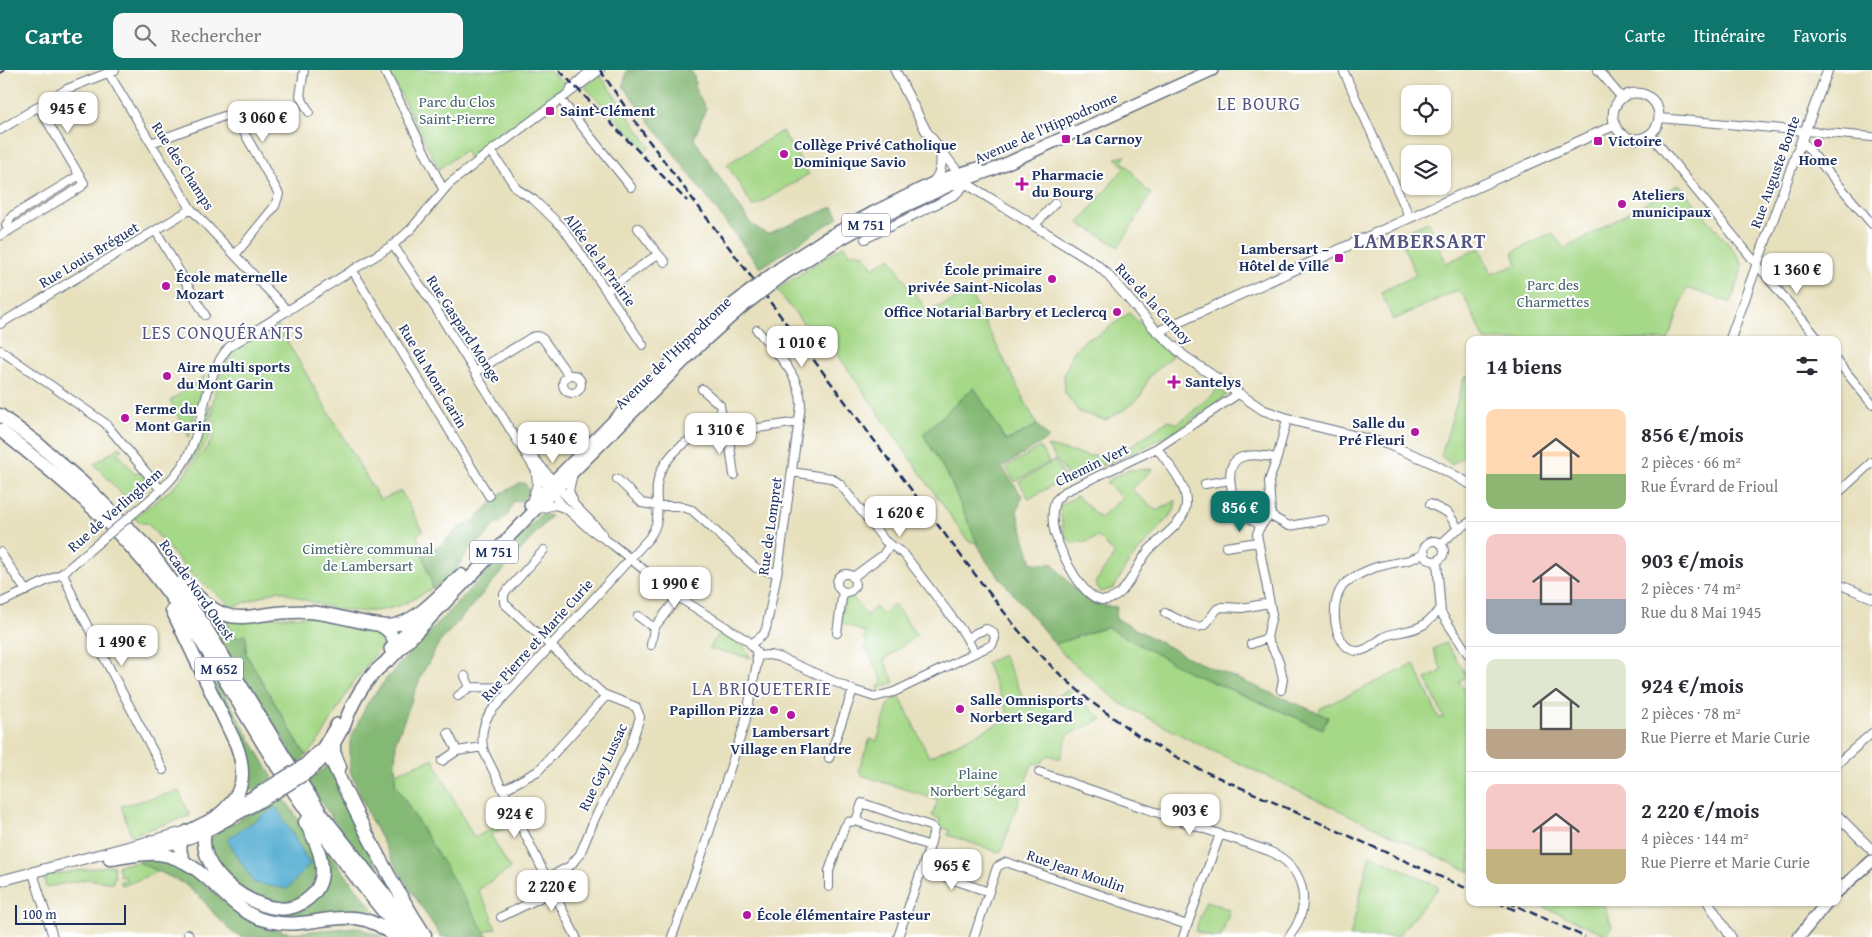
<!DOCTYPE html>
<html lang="fr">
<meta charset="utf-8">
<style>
body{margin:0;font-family:"Gentium Book Plus",serif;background:#f7f7f7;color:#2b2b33;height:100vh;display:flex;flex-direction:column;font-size:19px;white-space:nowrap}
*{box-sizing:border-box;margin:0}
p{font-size:16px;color:#7c7c81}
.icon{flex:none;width:28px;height:28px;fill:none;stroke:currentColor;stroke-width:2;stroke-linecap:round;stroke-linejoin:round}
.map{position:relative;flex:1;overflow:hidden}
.drawer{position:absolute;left:1466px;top:266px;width:375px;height:570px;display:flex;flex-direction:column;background:#fff;border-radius:10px;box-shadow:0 1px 4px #0004}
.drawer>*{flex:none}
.controls{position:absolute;left:1401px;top:15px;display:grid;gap:10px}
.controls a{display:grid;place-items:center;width:50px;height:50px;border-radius:10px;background:#fff;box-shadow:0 1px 4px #0004;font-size:25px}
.scale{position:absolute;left:15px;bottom:12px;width:111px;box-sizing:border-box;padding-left:5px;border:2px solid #1b2f5e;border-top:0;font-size:14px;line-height:18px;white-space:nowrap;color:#1b2f5e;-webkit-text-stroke:4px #fff;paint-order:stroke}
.price{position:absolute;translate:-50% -42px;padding:0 11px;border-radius:10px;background:#fff;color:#222;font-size:16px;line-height:32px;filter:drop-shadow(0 1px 2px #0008)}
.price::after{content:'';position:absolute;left:50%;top:30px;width:15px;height:11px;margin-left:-8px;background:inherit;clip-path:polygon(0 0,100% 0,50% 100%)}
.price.current{background:#0f766e;color:#fff}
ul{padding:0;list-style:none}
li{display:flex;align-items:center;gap:15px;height:125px;padding:0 20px}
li+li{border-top:1px solid #e1e1e2}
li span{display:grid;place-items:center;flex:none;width:140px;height:100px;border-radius:10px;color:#555}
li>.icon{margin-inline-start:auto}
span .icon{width:60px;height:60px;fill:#fffc;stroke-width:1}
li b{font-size:21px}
h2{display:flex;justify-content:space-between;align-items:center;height:60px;padding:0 20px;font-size:21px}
header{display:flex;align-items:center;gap:30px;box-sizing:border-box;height:70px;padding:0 25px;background:#0f766e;color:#fff}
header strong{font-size:24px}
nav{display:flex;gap:28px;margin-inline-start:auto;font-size:18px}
.search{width:350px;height:45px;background:#f7f7f7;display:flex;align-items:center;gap:12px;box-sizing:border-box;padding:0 18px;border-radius:10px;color:#7c7c81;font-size:19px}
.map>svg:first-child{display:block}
.green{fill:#a5d887;stroke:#608472}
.forest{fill:#84b874;stroke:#507469}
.water{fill:#56afd3;stroke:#386f98}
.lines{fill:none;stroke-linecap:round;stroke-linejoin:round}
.minor-casing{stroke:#626d7f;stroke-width:10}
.tertiary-casing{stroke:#626d7f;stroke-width:11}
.secondary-casing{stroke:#626d7f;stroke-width:12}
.primary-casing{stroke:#626d7f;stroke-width:14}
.trunk-casing{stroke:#626d7f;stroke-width:15}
.minor{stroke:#fff;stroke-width:8}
.tertiary{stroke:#fff;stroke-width:9}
.secondary{stroke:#fff;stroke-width:10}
.primary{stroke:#fff;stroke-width:11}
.trunk{stroke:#fff;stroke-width:12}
.rail{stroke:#1b2f5e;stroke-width:2.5;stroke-dasharray:8 4;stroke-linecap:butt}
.minor-bridge-casing{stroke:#626d7f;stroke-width:10;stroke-linecap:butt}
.primary-bridge-casing{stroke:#626d7f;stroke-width:14;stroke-linecap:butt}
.minor-bridge{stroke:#fff;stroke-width:8}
.primary-bridge{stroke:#fff;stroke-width:11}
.poi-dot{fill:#b5179e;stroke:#fff;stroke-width:2}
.labels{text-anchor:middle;stroke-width:4;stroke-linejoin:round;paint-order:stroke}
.shield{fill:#fff;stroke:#5f6d8e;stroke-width:1}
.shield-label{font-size:14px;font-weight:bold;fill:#1b2f5e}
.park-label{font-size:15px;fill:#44626a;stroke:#fff}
.poi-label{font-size:15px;font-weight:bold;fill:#1b2f5e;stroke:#fff;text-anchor:start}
.street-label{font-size:15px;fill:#1b2f5e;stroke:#fff}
.quarter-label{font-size:18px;letter-spacing:1px;fill:#54547e;stroke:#fff}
.district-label{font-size:20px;font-weight:bold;letter-spacing:1px;fill:#54547e;stroke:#fff}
</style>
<header>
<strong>Carte</strong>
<div class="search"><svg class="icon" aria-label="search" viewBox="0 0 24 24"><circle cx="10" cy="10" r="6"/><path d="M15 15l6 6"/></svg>Rechercher</div>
<nav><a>Carte</a><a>Itinéraire</a><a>Favoris</a></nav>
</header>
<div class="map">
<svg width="1872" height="867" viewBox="0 0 1872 867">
<rect width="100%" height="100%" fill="#fff"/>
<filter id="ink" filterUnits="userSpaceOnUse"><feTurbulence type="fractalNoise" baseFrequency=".02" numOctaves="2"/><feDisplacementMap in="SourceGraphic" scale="10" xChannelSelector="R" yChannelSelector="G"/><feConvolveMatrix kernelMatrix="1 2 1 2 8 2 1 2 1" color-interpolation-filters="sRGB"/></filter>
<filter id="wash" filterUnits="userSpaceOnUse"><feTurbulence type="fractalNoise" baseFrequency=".0096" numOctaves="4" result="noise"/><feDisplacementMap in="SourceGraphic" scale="20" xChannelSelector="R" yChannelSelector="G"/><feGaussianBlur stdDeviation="1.12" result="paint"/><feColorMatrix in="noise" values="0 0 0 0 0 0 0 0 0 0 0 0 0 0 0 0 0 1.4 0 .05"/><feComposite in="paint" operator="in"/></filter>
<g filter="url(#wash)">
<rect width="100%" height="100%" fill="#e7e0bd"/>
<path class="green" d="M388 0H548L566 14 469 88 465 80 439 99Z
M600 5 650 77 647 80 585 17Z
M782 61 809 104 753 137 727 94Z
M1126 86 1122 91C1134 101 1140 116 1151 124L1119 177 1086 157 1085 158 1079 153 1125 97 1115 88Z
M1679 114 1739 187 1743 196 1731 233 1687 218 1668 270H1485L1464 227 1458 220 1393 250 1381 222 1416 205 1398 165 1428 152 1446 193 1480 178 1491 204 1517 195 1513 182 1552 163 1565 179Z
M844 175 850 184 857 182 859 184 863 183 873 198 890 187 905 211 928 241 970 223 1037 355 1006 371 923 364 949 408 977 473 968 471 826 268 806 257 777 220Z
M1129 243 1173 285 1149 307 1141 326 1124 340 1105 350 1079 342 1065 323 1064 304 1073 283 1087 268 1099 265Z
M277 254 380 430 401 421 423 461 417 464 433 518C423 523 413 530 403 534 361 551 319 536 279 520L233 537 190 503 148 454 139 452 134 448 173 418 212 371C214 365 212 342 213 333 215 317 222 298 231 285 240 273 264 262 277 254Z
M205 305 189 367 170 331Z
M1470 305V381L1452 395 1441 386 1464 308Z
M1218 319 1227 325 1177 360 1139 380 1081 404 1068 406 1047 376 1089 386 1122 382 1169 350 1176 354 1184 349Z
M210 334V365L208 371 187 397 199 371Z
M120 377 122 379 118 383 135 404 140 402 148 412 147 418 129 432 94 394Z
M1040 377 1049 392 1015 412 1006 397Z
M1055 390 1065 408 1029 429 1019 412Z
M1153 399 1131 419 1157 441 1176 430 1174 441 1128 493 1114 518 1101 522 1095 513 1115 484 1098 467 1086 472 1073 473 1065 467 1059 436 1077 426 1100 448 1122 428 1106 412 1127 400Z
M852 526 866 545 876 537 882 544 894 534 917 565 884 590 894 612 878 619 882 610 867 580 864 578 868 571 863 569 866 563 840 552 845 529Z
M313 546 385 562 388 568 352 614 321 668 306 686 246 584 247 571 236 567 224 549Z
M1107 557 1191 603 1323 659 1328 647 1318 643 1321 638 1414 594 1439 648H1444L1426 609 1442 601 1433 579 1446 573 1467 606 1459 612 1470 628V699L1464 700 1470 713V802L1198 674 1120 633 1066 587 1055 574Z
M720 562 743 575 751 588 709 579Z
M1003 585 1029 639 1069 620 1102 649 1068 665 1060 689 1049 685 1041 693 1032 694 1001 781 996 783 995 781 948 765 949 760 938 756 940 749 932 746 938 730 861 705 859 699 870 669 877 671 890 631 900 627 929 687 1010 648 986 593Z
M433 689 474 768 511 749 513 753 491 765 510 799 478 820 493 847 491 849 496 858 484 862 395 714V703Z
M179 721 190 746 131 765 121 736Z
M1370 784 1439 817 1397 867H1350Z
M138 792 160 801 125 815 121 814 120 811 126 810 125 806 120 807 118 795Z
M113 795 115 808 113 809V813L88 809 46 817 44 808 45 806Z
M1206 831 1230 840 1221 867H1211L1195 861Z
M1535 833H1603L1612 856 1607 865Z"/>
<path class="forest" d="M627 0H690L694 5 696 21 706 38 694 69 751 154 767 164 833 137 839 147 760 198 623 16Z
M974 317 1006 371 1037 355 1049 368 1002 397 1022 426 1017 442 1032 493 1053 494C1073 516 1084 536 1117 537L1115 548 1193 590 1328 647 1323 659 1191 603 1107 557 1055 574 987 492 977 473 949 408 923 364Z
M520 413H525L530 423 523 430 513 432 508 445 497 455H494L485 467 470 479 449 509 433 518 423 485 441 475 460 457 474 451 500 424Z
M541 444 551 446 439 573 421 606 396 671 395 714 488 867H441L396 797 370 748 350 701V670L367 634 391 603Z
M194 529 224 549 236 567 246 565V584L306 686 298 693Z
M185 555 273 708 255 720H245L251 702 248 688Z
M329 694 361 769 412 853 336 754 308 712Z
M282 725C293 741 315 773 317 792 318 801 313 810 309 817 291 849 239 823 222 801 216 793 212 783 209 773L214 764Z
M323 776 383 852 293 851 257 843 244 832 287 842 322 817Z
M152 788 183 796 234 840 258 856 291 863 356 857 384 867H242L232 862 215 845 202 829 183 813 138 792Z"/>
<path class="water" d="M276 737 310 794 287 819 254 813 227 769Z"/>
</g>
<g filter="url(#ink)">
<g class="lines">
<defs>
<path id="minor" d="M304 0 300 26 309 42
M384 0 443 119
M1343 0 1410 148
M1598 0 1622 28
M108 2 191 139 288 241
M571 18 591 0
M560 29 631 117
M1659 48 1872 67
M0 60 67 19 115 0
M1650 64 1819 270
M1801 70 1872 154
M151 73 224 46H231L237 50 279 124 275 136 235 185
M491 81 517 119 534 130 564 159 643 275
M1034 156 1055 133
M9 161 6 155 12 146 80 105
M156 161 205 245
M0 166 81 117 84 113 38 36
M865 169 955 125 962 118 964 110
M393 175 436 239 539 406 561 434 587 457 613 475 678 527 748 571 756 581 757 593 745 653 702 784 672 867
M658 184 665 192
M353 201 489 426
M606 221 658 184 638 158
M0 254 191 139
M0 280 105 353 161 420
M1838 292 1872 334
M475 302 532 267 538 266 543 269 569 306
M563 314a9 9 0 1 1 18 0a9 9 0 1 1-18 0Z
M702 319 720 335 724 362
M728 362 734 405
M526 378 563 423 603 464
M1157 378C1168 394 1187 413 1186 434 1186 452 1161 467 1149 480 1138 493 1133 509 1122 521 1118 526 1112 529 1106 530 1083 533 1061 482 1055 464 1052 454 1052 441 1055 431L1064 422 1157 378 1238 324
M792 402 831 408 840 414 885 471 904 484 963 562 975 583
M617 409 642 433 658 436H678L692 440 756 498 777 503
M1205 414 1230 410
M1838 423 1872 392
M532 429 537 414 536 404
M573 430 569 421 573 403
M1430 434 1448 443 1458 458
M539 439 555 435 564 438
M134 443C156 424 178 408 190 381 204 351 206 301 229 277L393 175 411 159 449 114 491 81 600 0
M1269 445 1289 456 1324 450
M1261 456C1254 451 1242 445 1236 438 1232 432 1232 422 1231 415 1225 381 1252 383 1277 388
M1424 481a10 10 0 1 1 20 0a10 10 0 1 1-20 0Z
M1441 474 1455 461 1470 452
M1226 477 1258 472
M544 480 504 524V533L603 624 636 637 640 647 629 681 595 748 580 784 570 796 547 808
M0 482 26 521
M1425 483C1409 492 1401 491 1385 495 1373 497 1356 505 1347 512 1329 525 1331 571 1352 580 1364 585 1376 571 1386 566 1398 561 1412 562 1423 555 1429 551 1434 545 1440 540
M1437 491 1441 543 1468 584H1470
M63 503 77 536 163 700
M837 513a9 9 0 1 1 18 0a9 9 0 1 1-18 0Z
M853 507 883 485 889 476
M1838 514 1872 528
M0 533 63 503 104 468
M1165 543 1190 555 1198 557 1205 555 1217 539 1222 537 1242 538 1269 533
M638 546 654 558 678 527
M837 563 843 521
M751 574 763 565 766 559 779 494 801 335C801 305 775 282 757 260
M1251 574 1267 568
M651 575 654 558
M757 586 769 585 779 587 853 620 875 627 894 622 979 581 992 575 995 568 993 562 986 559 976 563 968 569
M465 606 470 617 512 618
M1281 620 1283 609 1279 591 1267 568 1272 545 1257 464 1259 459 1271 442 1269 411 1277 388 1287 349
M458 626 470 617
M448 663 457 681 483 677
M829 688 853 620
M442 691 457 681
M1838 693 1872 663
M1039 702 1269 781C1306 797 1313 836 1289 867
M503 720 538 701 606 626
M922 799 989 822
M33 803 53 867
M829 817V801L844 758 848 752 856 751 930 776 934 759 930 756 862 733 856 751
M501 847 554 821
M188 864 189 867
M576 867 484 682C480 666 483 650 494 638L649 468C663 448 655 437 657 415 659 394 682 369 702 366L799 352
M898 867 930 776
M974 867 997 797 1006 792 1187 855
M1183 867 1220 764"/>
<path id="tertiary" d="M895 0 926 61 967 114 1096 194 1107 204 1153 257 1184 286 1263 340 1295 351 1387 374 1428 391 1470 414
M1613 46a23 23 0 1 1 46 0a23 23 0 1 1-46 0Z
M931 114C941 105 943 95 940 83
M1157 262 1615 55
M1730 270 1796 85 1828 0
M1838 746 1872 780
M1708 832 1731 867"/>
<path id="secondary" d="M146 780 181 772 205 762
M0 811 188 761"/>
<path id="primary" d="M780 198 823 170 874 142 939 110 978 98
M786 203 832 174 873 151 953 114 992 100 1212 0
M530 435 702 262 733 234
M390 579 426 542
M390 590 533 442 701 274 740 239
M303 696 323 677 337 654
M307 703C329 686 334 675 346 652
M188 761 216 747 256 725
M205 762 263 730
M1838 821 1872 791
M1799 867 1827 832"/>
<path id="trunk" d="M0 345 36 372 83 413 147 477 203 553 287 691 323 746 418 867
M0 360C51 400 102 442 144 492 198 556 235 631 280 701 317 759 360 813 404 867
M183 511C234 570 246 538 309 542 336 544 361 554 388 556 417 554 440 523 461 505
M172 540 236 674C248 706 243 726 216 747
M343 658C350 638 359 619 374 603 380 596 392 589 394 580 397 568 388 559 379 555
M334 676V682L340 697
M314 687C323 685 328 686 333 694 360 753 390 811 425 865
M205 762C196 798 244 834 276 838 286 840 297 837 305 831 335 811 319 776 305 752
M110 789C126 787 144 782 159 784 209 791 224 841 268 851 316 863 350 827 395 867
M185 792C178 781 179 771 188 761"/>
</defs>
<use href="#minor" class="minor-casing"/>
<use href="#tertiary" class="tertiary-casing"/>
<use href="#secondary" class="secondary-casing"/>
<use href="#primary" class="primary-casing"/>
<use href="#trunk" class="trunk-casing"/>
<use href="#minor" class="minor"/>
<use href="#tertiary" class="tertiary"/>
<use href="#secondary" class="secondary"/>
<use href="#primary" class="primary"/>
<use href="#trunk" class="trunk"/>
<path class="rail" d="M559 0 687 131
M600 0 646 67 983 515 1019 561 1053 598 1090 631 1140 667 1197 698 1470 820
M0 3 5 0
M1497 832 1515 840
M1508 832 1585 867"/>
<defs>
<path id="minor-bridge" d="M104 468 134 443"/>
<path id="primary-bridge" d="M733 234 780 198
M740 239 786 203
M256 725 303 696
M263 730 307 703"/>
</defs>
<use href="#minor-bridge" class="minor-bridge-casing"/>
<use href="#primary-bridge" class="primary-bridge-casing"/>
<use href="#minor-bridge" class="minor-bridge"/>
<use href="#primary-bridge" class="primary-bridge"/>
</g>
</g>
<g class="poi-dot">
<rect x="545" y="36" width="10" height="10" rx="2.5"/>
<rect x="1061" y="64" width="10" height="10" rx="2.5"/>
<rect x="1593" y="66" width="10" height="10" rx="2.5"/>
<circle cx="1818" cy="73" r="5"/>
<circle cx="784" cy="84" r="5"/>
<path d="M1019.5 106.5h5v5h5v5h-5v5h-5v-5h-5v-5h5z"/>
<circle cx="1622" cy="134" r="5"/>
<rect x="1334" y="183" width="10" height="10" rx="2.5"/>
<circle cx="1052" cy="209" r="5"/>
<circle cx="166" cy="216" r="5"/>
<circle cx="1117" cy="242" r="5"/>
<circle cx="167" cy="306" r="5"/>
<path d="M1171.5 304.5h5v5h5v5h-5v5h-5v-5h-5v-5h5z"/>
<circle cx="125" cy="348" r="5"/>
<circle cx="1415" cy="362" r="5"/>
<circle cx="960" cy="639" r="5"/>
<circle cx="774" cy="640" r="5"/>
<circle cx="791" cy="645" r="5"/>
<circle cx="747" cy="845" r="5"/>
</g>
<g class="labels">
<g class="shield">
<rect x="842" y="143.5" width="48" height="23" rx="4"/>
<rect x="470" y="470.5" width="48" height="23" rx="4"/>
<rect x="195" y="587.5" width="48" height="23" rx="4"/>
</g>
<g class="shield-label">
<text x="866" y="160">M 751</text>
<text x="494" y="487">M 751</text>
<text x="219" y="604">M 652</text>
</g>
<g class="park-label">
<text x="457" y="37">Parc du Clos<tspan x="457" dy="17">Saint-Pierre</tspan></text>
<text x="1553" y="220">Parc des<tspan x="1553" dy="17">Charmettes</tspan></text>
<text x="368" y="484">Cimetière communal<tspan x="368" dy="17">de Lambersart</tspan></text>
<text x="978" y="709">Plaine<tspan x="978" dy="17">Norbert Ségard</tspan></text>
</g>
<g class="poi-label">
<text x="560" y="46">Saint-Clément</text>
<text x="1076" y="74">La Carnoy</text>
<text x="1608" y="76">Victoire</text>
<text x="794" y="80">Collège Privé Catholique<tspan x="794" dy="17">Dominique Savio</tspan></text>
<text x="1818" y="95" text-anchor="middle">Home</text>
<text x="1032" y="110">Pharmacie<tspan x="1032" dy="17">du Bourg</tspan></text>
<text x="1632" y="130">Ateliers<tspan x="1632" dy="17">municipaux</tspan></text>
<text x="1329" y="184" text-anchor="end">Lambersart –<tspan x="1329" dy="17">Hôtel de Ville</tspan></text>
<text x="1042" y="205" text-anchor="end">École primaire<tspan x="1042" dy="17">privée Saint-Nicolas</tspan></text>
<text x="176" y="212">École maternelle<tspan x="176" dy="17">Mozart</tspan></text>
<text x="1107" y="247" text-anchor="end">Office Notarial Barbry et Leclercq</text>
<text x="177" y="302">Aire multi sports<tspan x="177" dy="17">du Mont Garin</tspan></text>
<text x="1185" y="317">Santelys</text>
<text x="135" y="344">Ferme du<tspan x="135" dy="17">Mont Garin</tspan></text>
<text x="1405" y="358" text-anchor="end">Salle du<tspan x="1405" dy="17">Pré Fleuri</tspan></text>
<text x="970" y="635">Salle Omnisports<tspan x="970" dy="17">Norbert Segard</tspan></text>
<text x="764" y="645" text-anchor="end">Papillon Pizza</text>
<text x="791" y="667" text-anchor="middle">Lambersart<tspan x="791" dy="17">Village en Flandre</tspan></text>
<text x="757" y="850">École élémentaire Pasteur</text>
</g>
<g class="street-label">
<text transform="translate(1046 58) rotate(-24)" y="5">Avenue de l'Hippodrome</text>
<text transform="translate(183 96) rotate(57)" y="5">Rue des Champs</text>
<text transform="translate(1775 102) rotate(-70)" y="5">Rue Auguste Bonte</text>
<text transform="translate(89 185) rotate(-31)" y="5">Rue Louis Bréguet</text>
<text transform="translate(600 190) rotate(54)" y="5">Allée de la Prairie</text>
<text transform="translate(1154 234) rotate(47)" y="5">Rue de la Carnoy</text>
<text transform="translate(464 259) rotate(57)" y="5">Rue Gaspard Monge</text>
<text transform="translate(673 283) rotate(-44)" y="5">Avenue de l'Hippodrome</text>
<text transform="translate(433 306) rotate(59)" y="5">Rue du Mont Garin</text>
<text transform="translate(1092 395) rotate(-26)" y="5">Chemin Vert</text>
<text transform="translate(115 440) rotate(-41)" y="5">Rue de Verlinghem</text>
<text transform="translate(770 456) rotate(-82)" y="5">Rue de Lompret</text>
<text transform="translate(197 520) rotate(55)" y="5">Rocade Nord Ouest</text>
<text transform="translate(537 570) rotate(-48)" y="5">Rue Pierre et Marie Curie</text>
<text transform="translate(603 697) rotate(-65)" y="5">Rue Gay Lussac</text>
<text transform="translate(1076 801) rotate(19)" y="5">Rue Jean Moulin</text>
</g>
<g class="quarter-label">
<text x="1259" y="40">LE BOURG</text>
<text x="223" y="269">LES CONQUÉRANTS</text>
<text x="762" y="625">LA BRIQUETERIE</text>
</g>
<g class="district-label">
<text x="1420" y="178">LAMBERSART</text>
</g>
</g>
</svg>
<div class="controls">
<a><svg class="icon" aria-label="locate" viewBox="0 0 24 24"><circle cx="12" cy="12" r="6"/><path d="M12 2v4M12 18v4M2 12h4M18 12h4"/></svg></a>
<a><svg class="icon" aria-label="layers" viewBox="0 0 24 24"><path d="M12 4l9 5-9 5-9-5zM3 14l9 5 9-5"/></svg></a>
</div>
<div class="scale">100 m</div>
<b class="price" style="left:68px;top:64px">945 €</b>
<b class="price" style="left:263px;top:73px">3 060 €</b>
<b class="price" style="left:1797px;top:225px">1 360 €</b>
<b class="price" style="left:802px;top:298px">1 010 €</b>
<b class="price" style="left:720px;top:385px">1 310 €</b>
<b class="price" style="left:553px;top:394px">1 540 €</b>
<b class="price current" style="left:1240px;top:463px">856 €</b>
<b class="price" style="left:900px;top:468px">1 620 €</b>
<b class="price" style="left:675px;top:539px">1 990 €</b>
<b class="price" style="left:122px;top:597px">1 490 €</b>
<b class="price" style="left:1190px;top:766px">903 €</b>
<b class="price" style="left:515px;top:769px">924 €</b>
<b class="price" style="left:952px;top:821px">965 €</b>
<b class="price" style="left:552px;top:842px">2 220 €</b>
<section class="drawer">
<h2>14 biens<svg class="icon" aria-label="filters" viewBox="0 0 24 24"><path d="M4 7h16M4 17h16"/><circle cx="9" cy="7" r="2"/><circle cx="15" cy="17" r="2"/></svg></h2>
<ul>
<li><span style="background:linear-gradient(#ffd9b3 65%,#8fb573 0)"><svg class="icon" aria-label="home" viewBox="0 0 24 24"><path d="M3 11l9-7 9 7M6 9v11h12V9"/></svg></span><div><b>856 €/mois</b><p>2 pièces · 66 m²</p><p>Rue Évrard de Frioul</p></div></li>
<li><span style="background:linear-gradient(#f6c9c9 65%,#9aa5b1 0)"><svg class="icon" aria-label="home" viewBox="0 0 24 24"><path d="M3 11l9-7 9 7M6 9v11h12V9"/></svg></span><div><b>903 €/mois</b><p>2 pièces · 74 m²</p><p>Rue du 8 Mai 1945</p></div></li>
<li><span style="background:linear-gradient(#dfe7d0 70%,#b9a48a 0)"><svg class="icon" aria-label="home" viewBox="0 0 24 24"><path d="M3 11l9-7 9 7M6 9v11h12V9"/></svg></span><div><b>924 €/mois</b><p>2 pièces · 78 m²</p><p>Rue Pierre et Marie Curie</p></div></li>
<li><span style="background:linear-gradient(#f6c9c9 65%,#c2b280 0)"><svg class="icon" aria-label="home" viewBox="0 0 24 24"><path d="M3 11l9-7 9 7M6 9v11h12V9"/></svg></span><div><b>2 220 €/mois</b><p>4 pièces · 144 m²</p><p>Rue Pierre et Marie Curie</p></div></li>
</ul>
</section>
</div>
